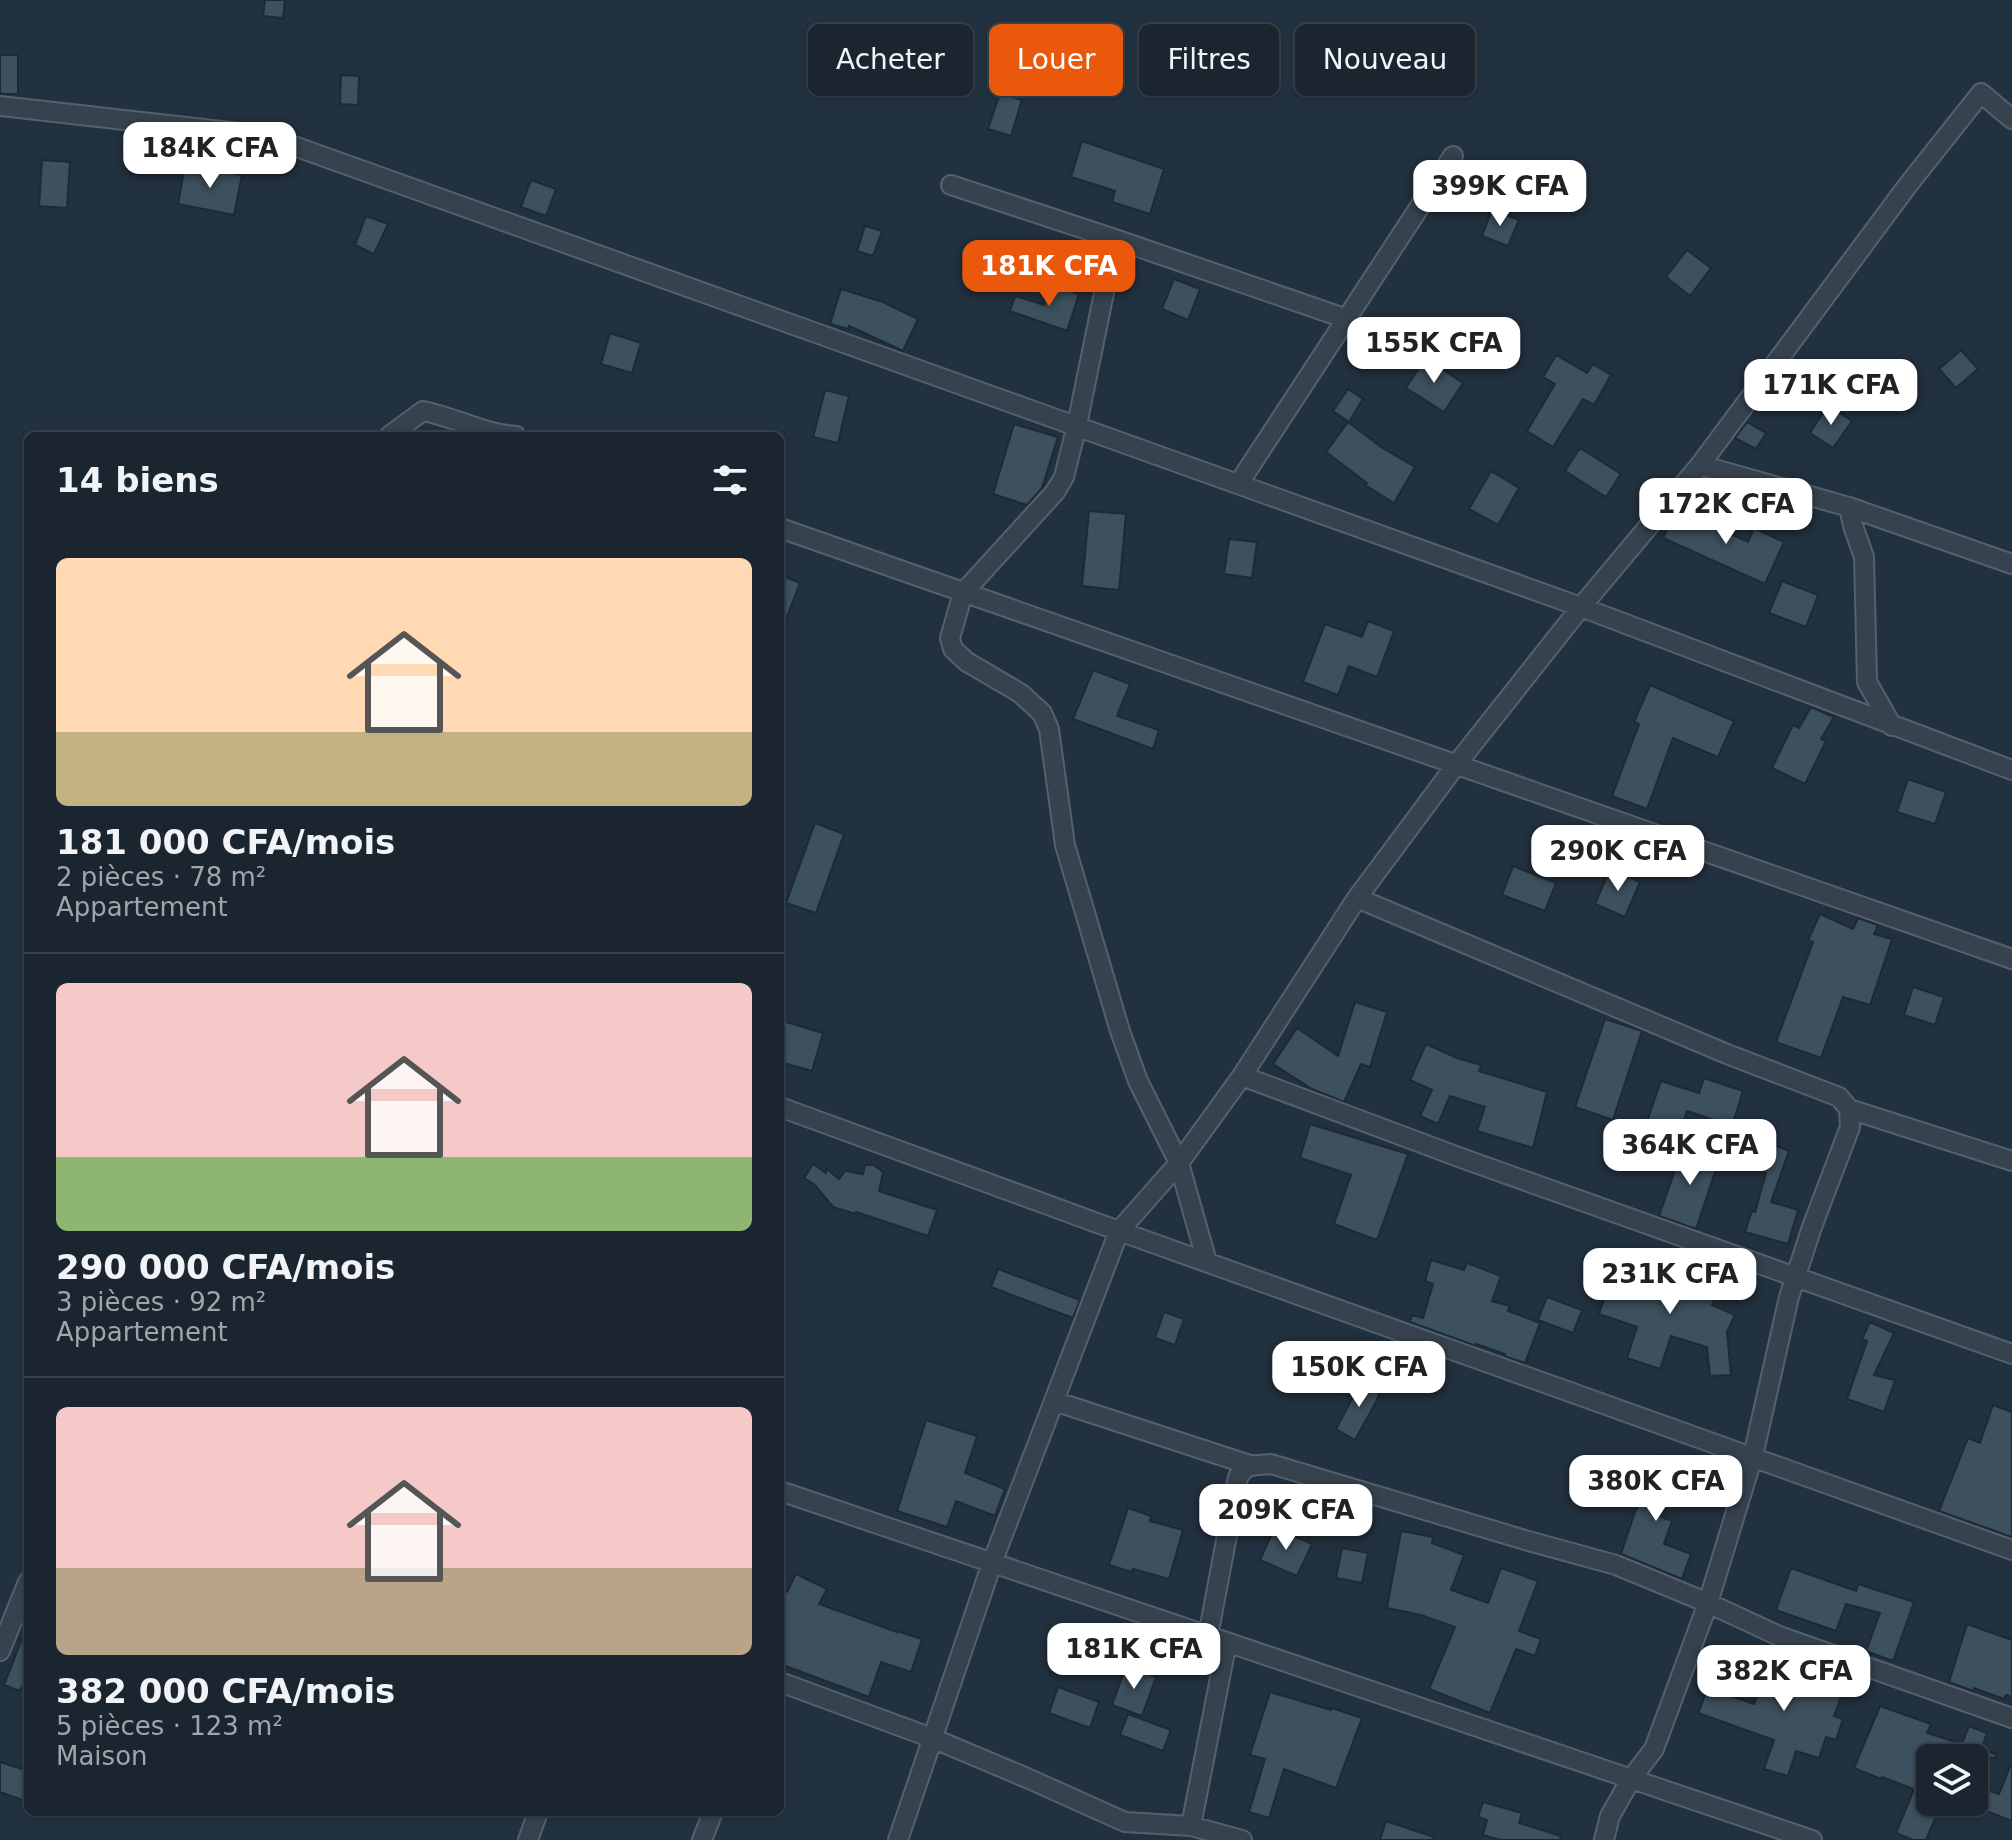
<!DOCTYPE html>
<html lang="fr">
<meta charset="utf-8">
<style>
body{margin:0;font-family:"DejaVu Sans",sans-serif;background:#232d37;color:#f1f3f6;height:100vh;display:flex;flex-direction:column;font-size:30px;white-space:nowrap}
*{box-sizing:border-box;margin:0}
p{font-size:26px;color:#9fa5aa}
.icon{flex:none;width:44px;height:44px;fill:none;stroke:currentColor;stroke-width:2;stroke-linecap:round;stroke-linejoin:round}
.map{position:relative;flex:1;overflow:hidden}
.drawer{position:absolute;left:24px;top:432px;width:760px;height:1384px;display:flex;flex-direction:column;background:#1a252f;border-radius:12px;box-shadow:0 2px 6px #0004,0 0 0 2px #38424b}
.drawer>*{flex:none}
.banner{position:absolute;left:808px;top:24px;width:760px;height:72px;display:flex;gap:16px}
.controls{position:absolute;left:1916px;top:1744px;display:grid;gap:16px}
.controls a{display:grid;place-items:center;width:72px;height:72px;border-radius:12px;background:#1a252f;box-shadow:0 2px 6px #0004,0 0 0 2px #38424b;font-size:40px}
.price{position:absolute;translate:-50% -68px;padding:0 18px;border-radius:16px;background:#fff;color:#222;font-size:26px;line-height:52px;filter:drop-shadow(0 2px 4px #0008)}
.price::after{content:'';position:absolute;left:50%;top:48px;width:24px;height:18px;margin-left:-12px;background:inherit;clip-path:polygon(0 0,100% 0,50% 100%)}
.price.current{background:#ea580c;color:#fff}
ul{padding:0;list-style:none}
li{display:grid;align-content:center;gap:16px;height:424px;padding:0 32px}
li+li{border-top:2px solid #38424b}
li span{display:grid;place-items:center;height:248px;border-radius:12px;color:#555}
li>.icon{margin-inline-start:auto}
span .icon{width:144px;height:144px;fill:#fffc;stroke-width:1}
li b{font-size:34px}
h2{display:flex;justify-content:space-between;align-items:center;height:96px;padding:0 32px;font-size:34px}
.chip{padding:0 28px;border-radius:12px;background:#1a252f;box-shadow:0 2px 6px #0004,0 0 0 2px #38424b;font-size:28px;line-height:72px}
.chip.current{background:#ea580c;color:#fff}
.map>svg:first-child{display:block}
.building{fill:#3d505e;stroke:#1d2a36;stroke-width:2}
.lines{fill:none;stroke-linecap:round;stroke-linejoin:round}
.minor-casing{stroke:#54606d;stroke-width:22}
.minor{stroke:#36434f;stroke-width:18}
</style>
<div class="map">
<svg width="2012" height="1840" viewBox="0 0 2012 1840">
<rect width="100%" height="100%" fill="#22313f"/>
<path class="building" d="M265 0H285L283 18 263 16Z
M0 55H18V94H0Z
M341 75 359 76 358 105 340 104Z
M1000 93 1022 100 1011 136 988 129Z
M1082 141 1164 169 1150 214 1112 202 1115 191 1071 177Z
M42 160 70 162 67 208 39 206Z
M185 165 242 175 234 215 178 204Z
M531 180 556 189 546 216 521 207Z
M1492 210 1519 220 1508 246 1482 236Z
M366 216 388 224 374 254 355 245Z
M865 226 882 231 873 256 857 251Z
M1687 250 1711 268 1690 296 1666 277Z
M1174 279 1200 289 1188 320 1162 309Z
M1050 285 1079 294 1067 331 1010 311 1015 296 1044 305Z
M841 289 883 302 918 319 903 351 849 326 848 329 830 324Z
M610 333 641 343 632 373 601 364Z
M1961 350 1978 369 1956 388 1939 369Z
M1556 355 1587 373 1593 364 1611 375 1594 405 1583 399 1553 447 1527 431 1555 384 1543 377Z
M1425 358 1463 383 1444 412 1406 388Z
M1348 389 1363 399 1349 422 1333 411Z
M825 390 849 396 838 443 813 437Z
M1828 405 1852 421 1833 448 1810 433Z
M1348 422 1381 447 1415 467 1394 503 1365 485 1367 483 1326 452Z
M1747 422 1766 433 1756 449 1735 438Z
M1014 424 1058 437 1042 488 1027 505 993 494Z
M1580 448 1621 474 1606 497 1565 471Z
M1491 471 1519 488 1498 525 1469 509Z
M1678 509 1748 542 1754 528 1784 542 1765 584 1663 538 1674 515Z
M1089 511 1126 514 1119 590 1082 586Z
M1229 539 1257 542 1252 578 1224 574Z
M780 575 800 583 781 632 780 631Z
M1782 581 1818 595 1806 627 1769 613Z
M1368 621 1394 631 1377 677 1349 666 1338 695 1303 682 1325 624 1362 637Z
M1093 670 1130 684 1117 716 1159 730 1153 749 1073 719Z
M1650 685 1734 721 1718 757 1673 738 1647 809 1612 796 1639 724 1634 722Z
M1811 707 1834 717 1821 739 1826 741 1805 784 1772 768 1793 725 1799 728Z
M1908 779 1946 792 1935 824 1897 812Z
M815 823 844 834 816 913 786 903Z
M1513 866 1556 883 1545 911 1502 895Z
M1610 869 1640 882 1625 917 1595 904Z
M1820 914 1853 929 1858 918 1878 925 1874 934 1892 939 1870 1005 1843 997 1821 1058 1776 1042 1813 942 1808 940Z
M1913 987 1944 997 1935 1025 1904 1015Z
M1355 1002 1387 1012 1370 1067 1361 1064 1344 1102 1312 1089 1273 1064 1297 1028 1338 1056Z
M1605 1019 1642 1031 1613 1120 1575 1107Z
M783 1021 823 1033 812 1071 780 1062V1032Z
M1426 1044 1457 1058 1481 1065 1479 1071 1547 1092 1533 1148 1477 1131 1485 1107 1450 1096 1438 1124 1420 1116 1432 1090 1410 1080Z
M1704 1078 1743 1091 1732 1126 1687 1111 1677 1141 1644 1130 1661 1081 1699 1093Z
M1310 1124 1408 1154 1377 1240 1334 1224 1351 1175 1300 1158Z
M1733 1129 1789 1151 1771 1202 1798 1210 1788 1244 1745 1232 1752 1211 1755 1212 1766 1173 1723 1159Z
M1684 1144 1720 1157 1696 1229 1659 1216Z
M813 1164 826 1173 827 1169 839 1179 845 1171 863 1174 865 1165H874L883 1172 879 1191 937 1210 928 1236 856 1212V1214L833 1207 815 1185 804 1178Z
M1431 1260 1464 1270 1467 1263 1501 1276 1492 1301 1510 1306 1508 1311 1540 1323 1525 1363 1504 1356 1505 1354 1476 1344V1346L1410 1322 1412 1315 1423 1318 1433 1284 1425 1281Z
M1649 1262 1708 1284 1707 1287 1717 1291 1712 1305 1735 1315 1727 1332 1731 1375 1710 1376 1707 1347 1671 1336 1660 1369 1627 1358 1637 1327 1599 1314 1612 1276 1640 1286Z
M998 1269 1080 1300 1073 1318 991 1287Z
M1547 1297 1582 1310 1573 1333 1538 1320Z
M1164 1312 1184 1319 1175 1345 1155 1338Z
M1870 1322 1894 1333 1874 1375 1895 1380 1884 1412 1847 1399 1867 1341 1862 1339Z
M1360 1379 1382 1387 1376 1402 1355 1440 1336 1429 1353 1397Z
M1993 1405 2012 1412V1537L1939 1511 1968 1438 1980 1443Z
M926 1420 977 1436 965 1473 1005 1489 995 1516 956 1501 947 1527 897 1511Z
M1658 1454 1682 1462 1661 1517 1672 1521 1664 1544 1691 1554 1682 1579 1621 1554 1636 1509H1637Z
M1698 1462 1728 1475 1721 1489 1692 1476Z
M1128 1508 1151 1516 1150 1521 1183 1530 1169 1579 1133 1569 1132 1572 1109 1565Z
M1275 1527 1312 1544 1297 1576 1260 1560Z
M1401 1531 1433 1537 1432 1543 1464 1555 1451 1590 1488 1603 1501 1568 1538 1581 1519 1631 1541 1639 1535 1656 1516 1649 1490 1713 1429 1689 1455 1627 1421 1615 1387 1608Z
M1342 1548 1368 1553 1362 1583 1336 1578Z
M1791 1568 1856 1591 1858 1584 1914 1602 1893 1661 1866 1651 1880 1613 1846 1604 1836 1631 1776 1610Z
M796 1574 827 1589 819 1604 897 1632V1631L922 1639 911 1672 881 1662 869 1697 780 1664V1600L783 1590 787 1592Z
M1967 1624 2012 1640V1697L2006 1695 2004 1699 1974 1688 1973 1691 1949 1682Z
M27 1626 28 1688 22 1686 20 1691 4 1685Z
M1059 1633 1077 1641 1065 1668 1047 1660Z
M1771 1659 1791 1666 1824 1682 1826 1678 1845 1686 1834 1716 1843 1719 1836 1740 1826 1737 1819 1758 1796 1751 1788 1776 1764 1769 1774 1740 1698 1713 1708 1688 1754 1704Z
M1126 1666 1156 1677 1142 1716 1112 1705Z
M1058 1687 1099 1702 1090 1728 1049 1713Z
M1270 1692 1331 1710 1332 1708 1362 1718 1336 1788 1284 1769 1269 1818 1249 1812 1265 1759 1250 1755Z
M1880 1706 1931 1724 1927 1733 1962 1744 1969 1726 1987 1733 1981 1750 1996 1754 1995 1758H1930V1802H1942L1926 1840H1913L1896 1833 1914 1789 1882 1777 1881 1779 1854 1768Z
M1128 1714 1171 1730 1163 1751 1120 1735Z
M0 1762 28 1771V1802L0 1792Z
M2011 1764H2012V1821L1974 1806V1786L1999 1794Z
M1483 1802 1522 1813 1519 1823 1561 1836 1560 1840H1501L1483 1835 1487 1820 1478 1817Z
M1386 1821 1434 1837 1433 1840H1380Z"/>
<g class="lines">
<defs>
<path id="minor" d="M0 106 266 136 1581 607 2012 770
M951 185 1115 239 1347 319
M1115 239 1077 425 1064 477 1055 492 963 593 950 638 953 649 967 662 1020 693 1042 713 1049 729 1065 845 1120 1031 1138 1081 1179 1163 1207 1262
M389 436 423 411C454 417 484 434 516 436
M1700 465 1908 185 1981 93 2012 119
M1239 483 1453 156
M1849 507 1853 526 1864 557 1867 682 1892 726
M780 528 2012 959
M1357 898 1727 1054 1839 1097 1849 1109 1850 1127 1812 1227 1789 1297 1753 1456 1708 1603 1654 1749 1631 1779 1610 1816 1604 1840
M1242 1076 1464 1159 2012 1354
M780 1107 1119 1231 2012 1550
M1849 1109 2012 1161
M1054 1401 1253 1466
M780 1491 1812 1840
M1208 1636 1238 1477 1247 1466 1271 1464 1525 1540 1616 1565 1708 1603 1779 1636 2012 1718
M0 1651 28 1582
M780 1682 932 1738 1027 1778 1125 1822 1191 1826 1242 1840
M1191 1826 1227 1642
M528 1840 538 1812
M702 1840 713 1812
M898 1840 992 1563 1119 1231 1179 1163 1242 1076 1357 898 1456 765 1581 607 1700 465 1849 507 2012 564"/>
</defs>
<use href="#minor" class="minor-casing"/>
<use href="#minor" class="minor"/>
</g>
</svg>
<div class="controls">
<a><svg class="icon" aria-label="layers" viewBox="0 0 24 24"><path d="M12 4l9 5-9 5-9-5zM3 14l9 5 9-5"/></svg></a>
</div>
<b class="price" style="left:210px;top:190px">184K CFA</b>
<b class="price" style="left:1500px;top:228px">399K CFA</b>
<b class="price current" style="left:1049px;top:308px">181K CFA</b>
<b class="price" style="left:1434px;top:385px">155K CFA</b>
<b class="price" style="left:1831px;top:427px">171K CFA</b>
<b class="price" style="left:1726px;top:546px">172K CFA</b>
<b class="price" style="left:1618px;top:893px">290K CFA</b>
<b class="price" style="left:1690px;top:1187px">364K CFA</b>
<b class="price" style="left:1670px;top:1316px">231K CFA</b>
<b class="price" style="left:1359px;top:1409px">150K CFA</b>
<b class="price" style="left:1656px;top:1523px">380K CFA</b>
<b class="price" style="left:1286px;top:1552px">209K CFA</b>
<b class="price" style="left:1134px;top:1691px">181K CFA</b>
<b class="price" style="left:1784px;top:1713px">382K CFA</b>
<div class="banner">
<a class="chip">Acheter</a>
<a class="chip current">Louer</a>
<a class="chip">Filtres</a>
<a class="chip">Nouveau</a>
</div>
<section class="drawer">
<h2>14 biens<svg class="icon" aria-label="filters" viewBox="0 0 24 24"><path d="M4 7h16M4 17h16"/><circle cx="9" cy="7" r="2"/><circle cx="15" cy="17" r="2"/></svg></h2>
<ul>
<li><span style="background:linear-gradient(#ffd9b3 70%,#c2b280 0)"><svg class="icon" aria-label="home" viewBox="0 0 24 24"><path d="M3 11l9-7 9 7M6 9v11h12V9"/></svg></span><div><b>181 000 CFA/mois</b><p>2 pièces · 78 m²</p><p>Appartement</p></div></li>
<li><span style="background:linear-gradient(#f6c9c9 70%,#8fb573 0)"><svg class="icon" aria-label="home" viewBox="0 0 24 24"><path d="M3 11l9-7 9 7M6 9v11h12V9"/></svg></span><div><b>290 000 CFA/mois</b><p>3 pièces · 92 m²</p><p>Appartement</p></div></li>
<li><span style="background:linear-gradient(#f6c9c9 65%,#b9a48a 0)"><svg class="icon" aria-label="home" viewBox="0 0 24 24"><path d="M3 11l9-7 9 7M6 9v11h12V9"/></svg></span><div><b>382 000 CFA/mois</b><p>5 pièces · 123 m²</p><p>Maison</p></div></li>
</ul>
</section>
</div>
